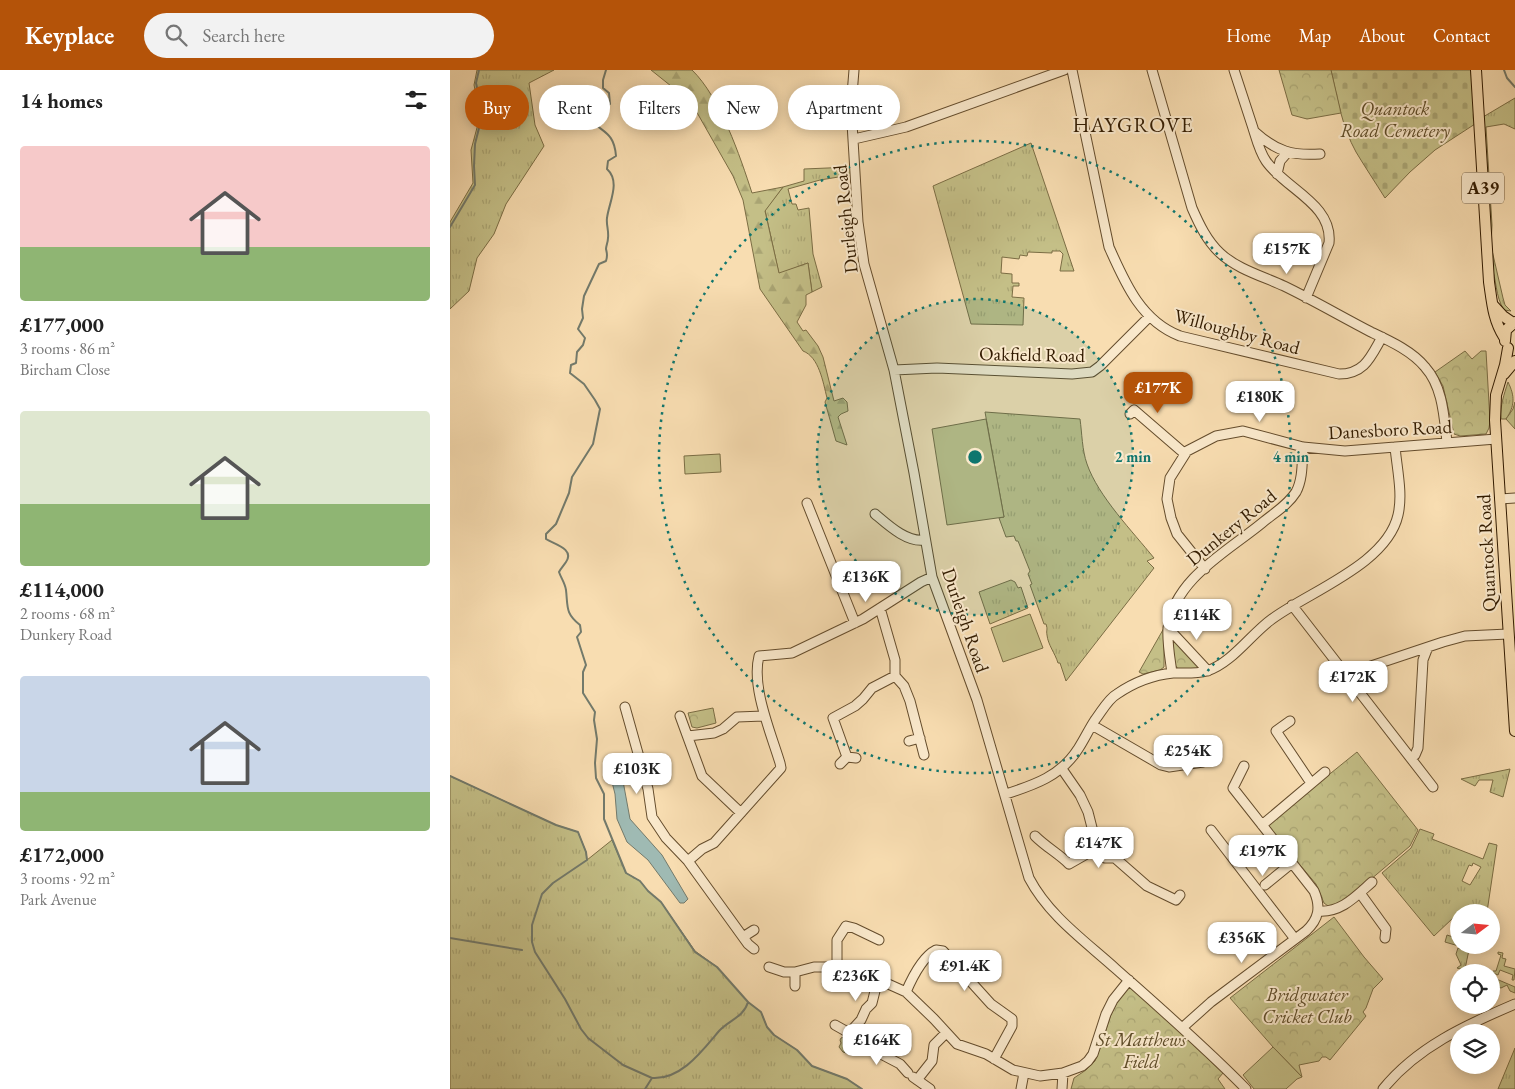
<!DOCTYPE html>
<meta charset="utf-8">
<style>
body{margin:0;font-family:"EB Garamond",serif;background:#f2f2f2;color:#222;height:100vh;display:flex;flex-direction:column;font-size:19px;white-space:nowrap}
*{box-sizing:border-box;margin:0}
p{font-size:16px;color:#767676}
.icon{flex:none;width:28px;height:28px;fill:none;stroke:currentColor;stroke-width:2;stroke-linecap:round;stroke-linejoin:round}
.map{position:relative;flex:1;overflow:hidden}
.drawer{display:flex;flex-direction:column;background:#fff;width:450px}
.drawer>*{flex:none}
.hud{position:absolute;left:15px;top:15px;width:475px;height:45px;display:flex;gap:10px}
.needle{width:32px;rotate:74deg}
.controls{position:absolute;left:1000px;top:834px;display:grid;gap:10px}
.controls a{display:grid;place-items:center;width:50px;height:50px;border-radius:50%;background:#fff;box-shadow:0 2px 12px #0003;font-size:25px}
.price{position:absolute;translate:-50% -42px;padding:0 11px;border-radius:10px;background:#fff;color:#222;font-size:16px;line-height:32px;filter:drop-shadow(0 1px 2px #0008)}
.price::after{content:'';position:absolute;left:50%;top:30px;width:15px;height:11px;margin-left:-8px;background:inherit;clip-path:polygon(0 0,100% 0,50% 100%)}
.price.active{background:#b45309;color:#fff}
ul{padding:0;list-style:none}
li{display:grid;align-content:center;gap:10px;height:265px;padding:0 20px}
li span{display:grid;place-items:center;height:155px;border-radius:5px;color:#555}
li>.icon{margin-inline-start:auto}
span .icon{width:90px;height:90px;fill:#fffc;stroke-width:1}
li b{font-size:21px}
h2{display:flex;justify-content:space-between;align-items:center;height:60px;padding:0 20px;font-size:21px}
.chip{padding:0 18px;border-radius:22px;background:#fff;box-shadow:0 2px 12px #0003;font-size:18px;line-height:45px}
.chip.active{background:#b45309;color:#fff}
header{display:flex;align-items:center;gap:30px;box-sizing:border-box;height:70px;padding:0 25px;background:#b45309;color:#fff}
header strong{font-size:24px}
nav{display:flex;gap:28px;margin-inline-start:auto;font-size:18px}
.search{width:350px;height:45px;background:#f2f2f2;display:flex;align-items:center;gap:12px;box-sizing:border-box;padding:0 18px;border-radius:28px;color:#767676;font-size:19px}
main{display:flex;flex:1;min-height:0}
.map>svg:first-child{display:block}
.grass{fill:url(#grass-tufts);stroke:#7b6d44;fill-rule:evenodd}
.forest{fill:url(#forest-firs);stroke:#7b6d44}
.cemetery{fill:url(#cemetery-stones);stroke:#7b6d44}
.park{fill:url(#park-crowns);stroke:#7b6d44}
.pitch{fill:#c4bf87;stroke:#7b6d44}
.water{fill:#9fbab3;stroke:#737a6b}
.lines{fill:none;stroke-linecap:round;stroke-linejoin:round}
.stream{stroke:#737a6b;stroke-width:2}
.minor-casing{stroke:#644c2c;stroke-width:11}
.major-casing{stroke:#321b00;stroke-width:12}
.minor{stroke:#fae9cc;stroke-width:9}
.major{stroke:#f8ddb1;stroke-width:10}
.ring{fill:none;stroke:#0f766e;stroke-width:2.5;stroke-dasharray:2.5 5}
.labels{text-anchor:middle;stroke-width:4;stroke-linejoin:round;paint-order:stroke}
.shield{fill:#fae9cc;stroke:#6e593d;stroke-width:1}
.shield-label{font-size:18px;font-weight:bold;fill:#321b00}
.park-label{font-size:19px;font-style:italic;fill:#5e4c28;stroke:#fae9cc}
.street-label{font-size:19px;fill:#321b00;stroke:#fae9cc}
.quarter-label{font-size:21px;letter-spacing:1px;fill:#321b00;stroke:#fae9cc}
.centre{fill:#0f766e;stroke:#fae9cc;stroke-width:2.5}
.ring-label{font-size:15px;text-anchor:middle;font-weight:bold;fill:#0f766e;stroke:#fae9cc;stroke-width:4;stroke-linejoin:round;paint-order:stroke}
</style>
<header>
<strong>Keyplace</strong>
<div class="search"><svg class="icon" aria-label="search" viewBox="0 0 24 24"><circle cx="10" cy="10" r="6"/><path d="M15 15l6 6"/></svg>Search here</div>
<nav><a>Home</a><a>Map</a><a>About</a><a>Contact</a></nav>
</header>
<main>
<section class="drawer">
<h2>14 homes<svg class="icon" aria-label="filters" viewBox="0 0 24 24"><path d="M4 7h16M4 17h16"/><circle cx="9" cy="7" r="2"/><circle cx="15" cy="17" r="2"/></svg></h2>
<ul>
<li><span style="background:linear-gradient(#f6c9c9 65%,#8fb573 0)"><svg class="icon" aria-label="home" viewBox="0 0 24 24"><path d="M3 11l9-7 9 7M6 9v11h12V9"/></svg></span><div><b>£177,000</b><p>3 rooms · 86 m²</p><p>Bircham Close</p></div></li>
<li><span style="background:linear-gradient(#dfe7d0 60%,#8fb573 0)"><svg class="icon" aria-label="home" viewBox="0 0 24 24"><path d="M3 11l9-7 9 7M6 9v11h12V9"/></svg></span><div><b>£114,000</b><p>2 rooms · 68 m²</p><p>Dunkery Road</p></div></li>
<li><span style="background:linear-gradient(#c9d6e8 75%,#8fb573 0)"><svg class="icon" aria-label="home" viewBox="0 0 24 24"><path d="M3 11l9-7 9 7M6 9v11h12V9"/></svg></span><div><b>£172,000</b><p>3 rooms · 92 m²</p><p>Park Avenue</p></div></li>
</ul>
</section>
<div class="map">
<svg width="1065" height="1019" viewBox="0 0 1065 1019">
<defs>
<pattern id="grass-tufts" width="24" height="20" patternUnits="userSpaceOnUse" patternTransform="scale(1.25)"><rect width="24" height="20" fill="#c4bf87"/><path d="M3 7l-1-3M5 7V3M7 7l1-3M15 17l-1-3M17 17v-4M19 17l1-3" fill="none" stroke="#a9a473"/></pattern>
<pattern id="forest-firs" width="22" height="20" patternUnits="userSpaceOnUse" patternTransform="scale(1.25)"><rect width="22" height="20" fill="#c4bf87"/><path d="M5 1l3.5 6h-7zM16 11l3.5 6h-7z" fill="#a9a473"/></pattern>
<pattern id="cemetery-stones" width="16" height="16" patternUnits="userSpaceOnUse" patternTransform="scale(1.25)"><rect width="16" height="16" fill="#c4bf87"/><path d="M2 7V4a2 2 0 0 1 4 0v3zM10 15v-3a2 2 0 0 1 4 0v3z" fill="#a9a473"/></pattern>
<pattern id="park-crowns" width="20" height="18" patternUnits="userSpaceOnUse" patternTransform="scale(1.25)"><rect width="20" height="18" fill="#c4bf87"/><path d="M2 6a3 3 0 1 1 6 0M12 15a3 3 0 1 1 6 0" fill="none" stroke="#a9a473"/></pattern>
</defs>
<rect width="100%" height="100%" fill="#f8ddb1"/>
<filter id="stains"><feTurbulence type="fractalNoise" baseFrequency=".004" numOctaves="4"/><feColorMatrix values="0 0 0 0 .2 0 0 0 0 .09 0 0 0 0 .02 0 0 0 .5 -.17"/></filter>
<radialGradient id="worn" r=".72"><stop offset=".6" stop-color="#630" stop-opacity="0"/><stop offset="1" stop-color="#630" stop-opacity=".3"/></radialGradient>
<path class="grass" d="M27 0H104L79 13 85 55 94 76 56 134 44 164 27 188 19 221 0 239V152L23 113 21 80 28 54 27 28 24 15Z
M1065 28V59L1054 54 1036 57 1042 155 1041 176 1053 228 1055 235 1061 241 1054 240C1045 226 1047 210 1041 195L1033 47Z
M581 73 624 201H610L613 184 610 181H602V183L578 182 577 186 570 185 569 189 552 187 551 203 562 204V213H569V216H563L562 227 574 228 573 255 521 254 483 116Z
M401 97V105L370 110 338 119 342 134H346L348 140 359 138 363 184 372 217 362 222 358 193 329 204 315 140 333 117 354 111V99Z
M1058 312C1065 326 1065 336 1056 349H1051C1050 335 1054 325 1058 312Z
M535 342 630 349C632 363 632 380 637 394 648 426 683 462 704 488L697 491 704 498 616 611 610 593H608C605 583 598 575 597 565 596 560 598 560 596 554H594L580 515 582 514 578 504 580 501 568 471H566L564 466 556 467 549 448 554 447Z
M561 510 565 512 568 518 571 517 578 538 540 554 529 522Z
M1060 699 1053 727 1040 722 1043 710H1029L1025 716 1011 709Z
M0 706 106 755 128 762 136 782 137 790 162 770 176 803 190 811 198 821 211 832 245 881 267 897 298 932 311 942 317 957 324 965 347 980 362 996 397 1009 412 1019H0Z
M970 759 984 764 982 769 1033 789 1039 773 1047 775 1037 842H1009V850L1003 848 984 866 932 803 961 778ZM1023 793 1031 797 1020 815 1012 811 1019 795 1022 796Z
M997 865 1009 869V875H1020L1015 899 1027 902 1029 895 1034 897 1033 902H1021L1007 898 1011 895 1006 884 1008 878 1011 879 1012 877 995 872Z
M1048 882 1053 883 1052 888 1056 889 1054 896 1065 899 1064 910H1062L1063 905 1050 900 1048 905 1043 903V901H1046L1051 885 1048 884Z
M1044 908 1065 917V923L1060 921 1057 915 1051 918 1042 915Z
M1065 978V1019H1048Z"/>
<path class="forest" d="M201 0H242C270 27 290 86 302 123L333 117 315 141 329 203 358 193 362 222 356 225V235L347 252 353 261 356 260 368 276 373 287 384 331 393 328 397 332 398 341 391 344 388 347 397 375 386 371 375 332 377 328C373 312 369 287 353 281L310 219 293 130 283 106 241 32Z"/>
<path class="cemetery" d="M881 0H1021L1025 54 985 80 960 102 935 128C925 112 915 97 906 82 892 57 887 27 881 0Z"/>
<path class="park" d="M829 0H881L891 43 857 49 842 45Z
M1015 281 1022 289 1031 281H1036L1040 351 1039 358 1036 364 1010 366 1004 364 993 316 985 302Z
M1065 332V359L1056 349 1063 339Z
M714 558V597L710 600 693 604 689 602Z
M722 568 750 595V599L729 600 725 595Z
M263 638 266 653 247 658 242 657 238 643Z
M907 682 968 760 960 776 933 799 889 836H878L874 833 866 814 818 757 819 753Z
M884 847 914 887 933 909 923 919 916 938 913 942 916 946 880 990 876 987H872L869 991 849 995 852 1007 823 977 780 928Z
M680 915 773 1003 768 1009 775 1019H621L624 1008 636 1000 645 991 650 978 661 944 668 930Z
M394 967 397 969 401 968 405 972 399 984 393 982 389 977 391 973 390 970 391 968Z"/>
<path class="pitch" d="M536 349 554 447 497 455 482 359Z
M270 384 271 402 235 404 234 386Z
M580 544 593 578 553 592 541 558Z
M823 977 852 1007 847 1009 836 1019H804L793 1005Z"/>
<path class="water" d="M160 704H167L173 711 180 749 212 785 238 829 234 833H230L198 790 177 772 167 749 165 724Z"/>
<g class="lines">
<path class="stream" d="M156 0 153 10V18L159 23 160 34C151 40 146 33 138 46 149 63 164 59 166 86L158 91 157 99C171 112 159 132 157 148 156 154 159 161 158 168 158 172 156 176 156 179 157 184 158 185 156 191L149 194 134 226 132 239 133 248 128 259 135 268 133 275 127 282 126 293 121 295 120 303 134 314 145 330 150 339 143 374 122 407 119 423 106 454 96 464V469C104 474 125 479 116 492 114 495 111 498 109 502 111 508 115 513 116 520 118 537 115 543 130 555L131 562 127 567 136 595 133 602V623L145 642 144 650 147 669 145 693 146 708 154 724V749L176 803 190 811 198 821 211 832 245 882 267 897 298 932 311 942 317 957 324 965 347 980 362 996 397 1009 412 1019
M1054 0 1057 8 1065 17
M0 157 25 115 24 96 25 74 30 54V41L29 26 26 13 29 0
M0 706 106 755 128 762 136 782 137 790 103 813 92 824 82 855V872L85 882 115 929 131 959 138 968 173 995 202 1008
M0 868 72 880
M195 1019 202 1008C231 1010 252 981 269 961 279 950 294 947 298 932"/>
<defs>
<path id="minor" d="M404 0 401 37 408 152 414 194 444 300 464 403 482 507 527 630 579 808C599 846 635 871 666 899 710 938 755 977 796 1019
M622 0 659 177C675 213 691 251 730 266L889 304C915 304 921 286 932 267
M702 0 742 138C749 154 757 171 770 183 787 199 812 206 834 216 863 230 892 247 921 262 940 271 962 281 975 297 993 317 994 347 997 372
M784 0C790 18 796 37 802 55 806 67 809 81 816 91 835 119 883 134 879 173L856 228
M805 62C826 81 842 86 870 84
M404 69 456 57 614 0
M827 104 830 91 837 83
M444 300 487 298 622 304 642 302 650 296 699 247
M680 344 684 340 735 384
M1050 429 1065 428
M357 433 405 553
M425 444C438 455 457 473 475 470
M755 499 727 464 721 448 717 429 720 408 737 381 766 366 793 361 853 377 895 381 1046 369
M842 535 983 717
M718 558 758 601
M722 603C720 588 717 573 718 558 724 509 778 481 812 453 824 443 838 435 846 422 853 409 852 392 853 377
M893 603 915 598 993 572 1015 566 1058 564
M445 606 454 616 460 631 474 685
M175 637 198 719 202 747 216 768 238 791
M230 646 252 706 291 743
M840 651 826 661 861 713
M642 655 711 695 719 697 753 692
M238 666 264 663 273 659 287 647 315 646
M459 671 470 668
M397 687 383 648 405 636 413 629 422 618 445 606V590L430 538
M961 688 965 685 968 678 973 590 978 577
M390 694 397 687 406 688
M612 699 630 725 638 742 649 785 655 788H665L697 816 726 830 730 825
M556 724C584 715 611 706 628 679 634 670 639 659 645 650 652 641 658 629 667 624 683 613 703 605 723 603 735 603 746 604 757 601 782 593 801 564 822 549 860 521 937 494 948 445 953 424 947 399 945 377
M812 755 875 702
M761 760 845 869
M585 766C596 777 609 784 619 794L647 778
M815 815 842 793
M910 823 936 859 935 868
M868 841C891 843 906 826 922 812
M293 867 304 860
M304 879 298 874 238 791 252 779 264 773 331 698 330 693C321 663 301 617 309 586L342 583 413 549 471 512 482 507
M319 897 334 902H345L364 897H387L416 904 456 922 484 949 507 974 536 984 563 1000 590 1006 613 1003 632 996 638 991 643 984 656 944 663 930 679 910
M387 897V870L396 856 404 858 429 870
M345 902V916
M456 922C462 908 472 887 486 880L493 881 541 934 562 949V956L544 989
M385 955 401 964 408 972 450 994 458 1003
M732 958 761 932 856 861C869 849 871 837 864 821L783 718 794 696
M399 963 411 950 416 939 422 933 428 909
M463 1007 480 1019
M467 1010 482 991 484 975 496 963
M571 1019 574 1003
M612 1019 613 1003
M933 1019C967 977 1016 955 1065 934"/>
<path id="major" d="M1026 0 1039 212C1042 232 1043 250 1054 267
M1043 235 1053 246 1063 253
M1055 271 1056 260 1065 252
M1058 278 1055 295 1046 325 1045 350 1065 661
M1054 304 1065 291"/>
</defs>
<use href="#minor" class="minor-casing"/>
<use href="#major" class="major-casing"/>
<use href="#minor" class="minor"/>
<use href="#major" class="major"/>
</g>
<circle cx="525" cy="387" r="158" fill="#0f766e" fill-opacity=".12"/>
<g class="ring">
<circle cx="525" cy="387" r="158"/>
<circle cx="525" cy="387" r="316"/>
</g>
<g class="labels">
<rect class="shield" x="1012" y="102.5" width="42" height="31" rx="4"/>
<g class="shield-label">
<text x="1033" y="124">A39</text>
</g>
<g class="park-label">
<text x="945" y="45">Quantock<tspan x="945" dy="22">Road Cemetery</tspan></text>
<text x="857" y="931">Bridgwater<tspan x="857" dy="22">Cricket Club</tspan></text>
<text x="691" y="976">St Matthews<tspan x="691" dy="22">Field</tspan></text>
</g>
<g class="street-label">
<text transform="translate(395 149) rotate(-96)" y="7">Durleigh Road</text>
<text transform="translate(787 261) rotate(15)" y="7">Willoughby Road</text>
<text transform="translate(582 284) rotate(1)" y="7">Oakfield Road</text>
<text transform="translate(940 359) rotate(-3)" y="7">Danesboro Road</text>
<text transform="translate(781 457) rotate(-39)" y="7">Dunkery Road</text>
<text transform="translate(1036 483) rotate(-93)" y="7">Quantock Road</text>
<text transform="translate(516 550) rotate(71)" y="7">Durleigh Road</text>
</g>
<g class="quarter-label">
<text x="683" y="62">HAYGROVE</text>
</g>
</g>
<circle cx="525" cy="387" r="8" class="centre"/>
<g class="ring-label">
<text x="683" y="392">2 min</text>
<text x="841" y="392">4 min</text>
</g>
<rect width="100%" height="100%" filter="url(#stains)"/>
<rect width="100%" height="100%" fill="url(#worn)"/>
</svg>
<div class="controls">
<a><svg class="needle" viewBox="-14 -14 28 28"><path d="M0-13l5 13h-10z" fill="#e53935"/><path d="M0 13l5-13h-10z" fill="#767676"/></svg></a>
<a><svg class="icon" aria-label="locate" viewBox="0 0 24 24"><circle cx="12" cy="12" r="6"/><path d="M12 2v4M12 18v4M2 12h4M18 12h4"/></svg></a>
<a><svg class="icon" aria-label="layers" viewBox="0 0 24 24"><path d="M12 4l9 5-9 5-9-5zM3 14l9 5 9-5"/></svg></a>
</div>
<b class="price" style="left:837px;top:205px">£157K</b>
<b class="price active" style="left:708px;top:344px">£177K</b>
<b class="price" style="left:810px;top:353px">£180K</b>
<b class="price" style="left:416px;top:533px">£136K</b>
<b class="price" style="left:747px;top:571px">£114K</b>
<b class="price" style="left:903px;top:633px">£172K</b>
<b class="price" style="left:738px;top:707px">£254K</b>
<b class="price" style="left:187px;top:725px">£103K</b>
<b class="price" style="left:649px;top:799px">£147K</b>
<b class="price" style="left:813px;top:807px">£197K</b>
<b class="price" style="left:792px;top:894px">£356K</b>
<b class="price" style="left:515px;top:922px">£91.4K</b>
<b class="price" style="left:406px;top:932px">£236K</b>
<b class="price" style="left:427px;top:996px">£164K</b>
<div class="hud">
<a class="chip active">Buy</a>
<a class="chip">Rent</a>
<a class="chip">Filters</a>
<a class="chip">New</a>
<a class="chip">Apartment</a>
</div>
</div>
</main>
